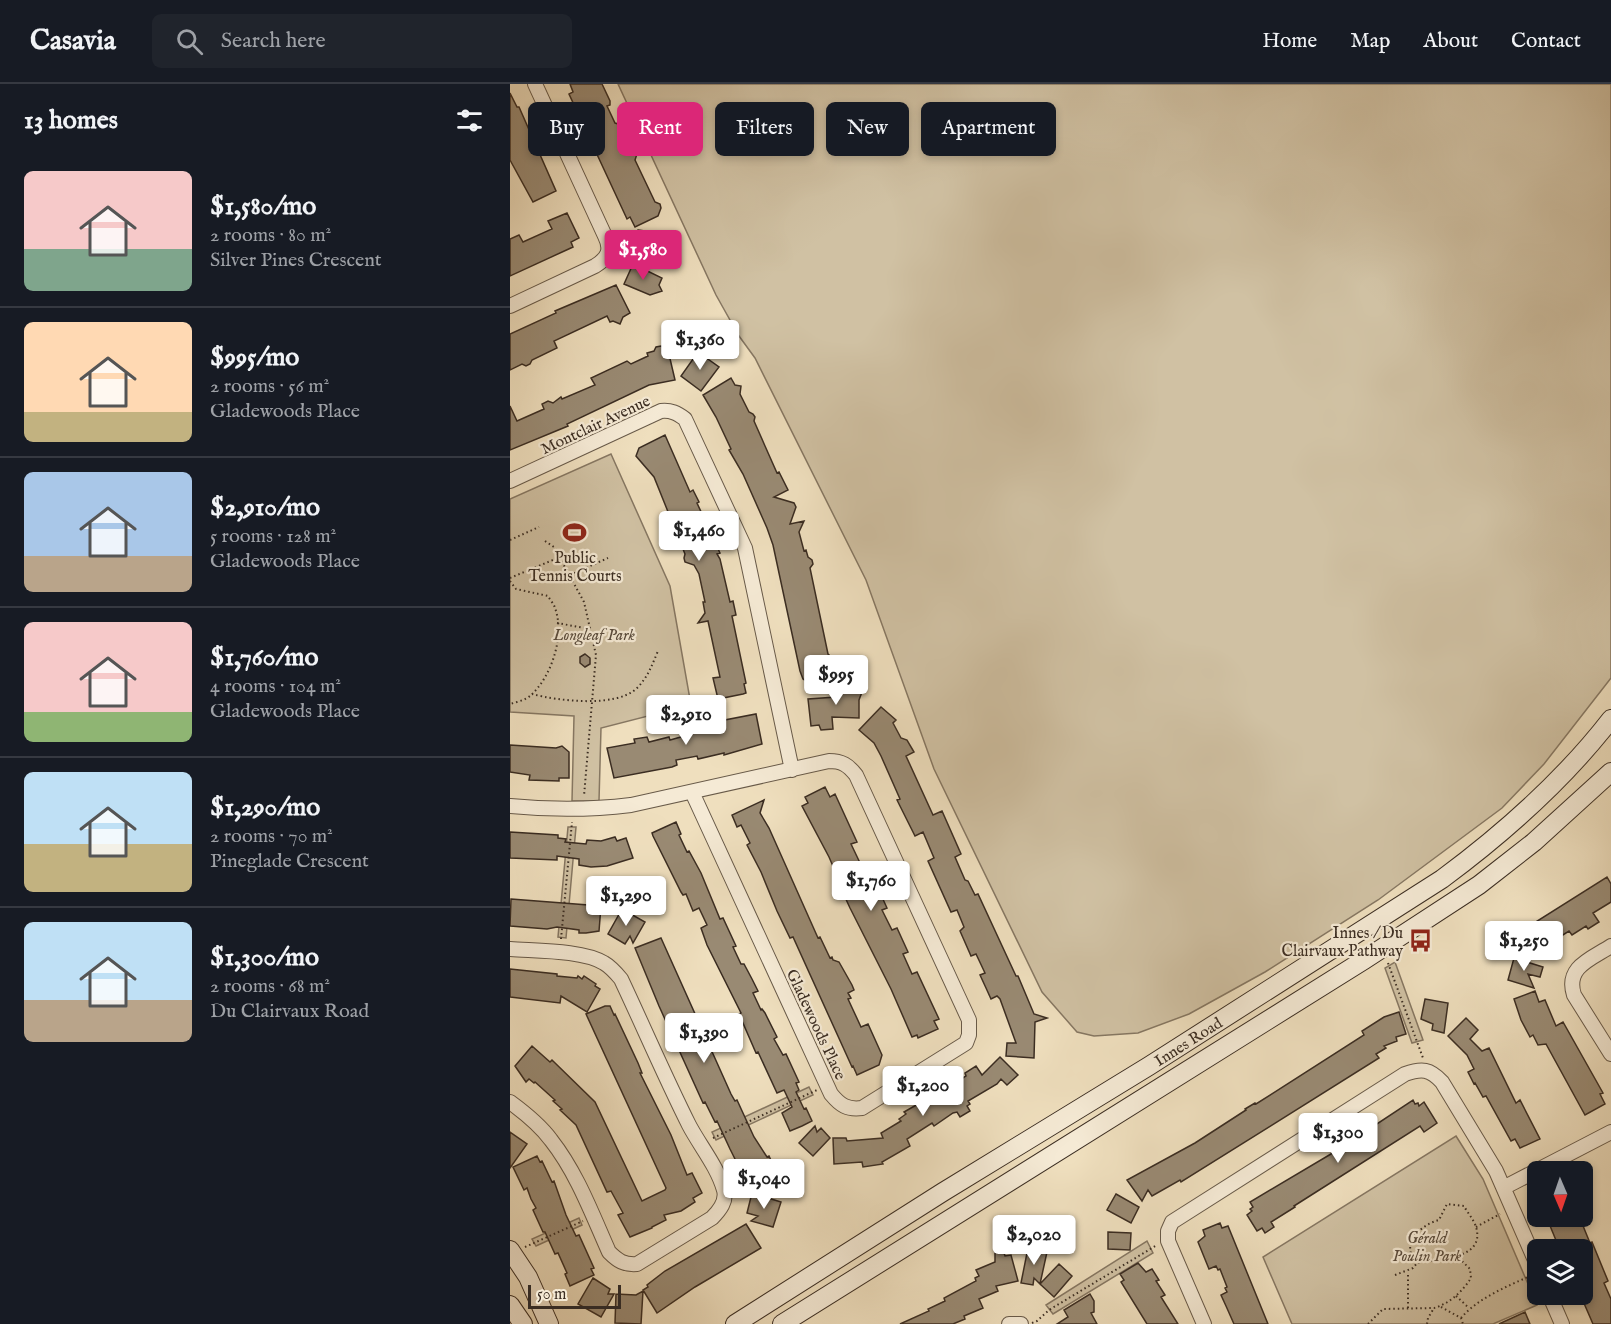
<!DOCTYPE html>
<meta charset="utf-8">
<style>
body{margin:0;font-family:"IM FELL English",serif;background:#20242c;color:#f1f3f6;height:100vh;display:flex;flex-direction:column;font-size:22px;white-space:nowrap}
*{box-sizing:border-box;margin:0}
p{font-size:20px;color:#9ea1a6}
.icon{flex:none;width:33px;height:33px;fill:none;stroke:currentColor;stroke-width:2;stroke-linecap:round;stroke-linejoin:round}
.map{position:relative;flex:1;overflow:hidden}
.details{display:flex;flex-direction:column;background:#171b24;width:510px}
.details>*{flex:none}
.hud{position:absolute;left:18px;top:18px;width:570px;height:54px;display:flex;gap:12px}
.needle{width:39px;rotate:178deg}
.buttons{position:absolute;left:1017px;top:1077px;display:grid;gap:12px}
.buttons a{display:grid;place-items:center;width:66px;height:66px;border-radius:9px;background:#171b24;box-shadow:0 3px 9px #0003;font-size:30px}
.scale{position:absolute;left:18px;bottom:15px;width:93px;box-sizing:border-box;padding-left:6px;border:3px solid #3b2d22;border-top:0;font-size:16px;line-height:21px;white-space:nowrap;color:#3b2d22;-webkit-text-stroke:4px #f5ead5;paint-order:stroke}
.price{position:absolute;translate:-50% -51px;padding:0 14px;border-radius:6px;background:#fff;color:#222;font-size:20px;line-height:39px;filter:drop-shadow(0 2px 3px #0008)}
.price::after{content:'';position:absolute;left:50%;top:36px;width:18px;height:14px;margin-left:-9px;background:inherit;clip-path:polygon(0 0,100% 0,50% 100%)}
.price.active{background:#db2777;color:#fff}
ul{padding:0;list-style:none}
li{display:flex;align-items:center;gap:18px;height:150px;padding:0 24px}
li+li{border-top:2px solid #363941}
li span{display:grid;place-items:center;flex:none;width:168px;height:120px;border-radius:9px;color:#555}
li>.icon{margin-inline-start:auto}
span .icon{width:72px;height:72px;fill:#fffc;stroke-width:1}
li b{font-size:26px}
h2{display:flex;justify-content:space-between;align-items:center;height:72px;padding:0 24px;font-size:26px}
.chip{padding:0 21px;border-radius:9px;background:#171b24;box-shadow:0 3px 9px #0003;font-size:21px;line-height:54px}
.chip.active{background:#db2777;color:#fff}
header{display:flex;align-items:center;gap:36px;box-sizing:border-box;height:84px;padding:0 30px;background:#171b24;border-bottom:2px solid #363941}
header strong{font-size:28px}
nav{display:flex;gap:33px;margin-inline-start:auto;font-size:21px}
.search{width:420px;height:54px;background:#20242c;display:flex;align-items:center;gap:15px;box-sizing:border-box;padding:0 21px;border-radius:9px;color:#9ea1a6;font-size:22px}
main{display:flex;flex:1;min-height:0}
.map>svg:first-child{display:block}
.green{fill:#d0c1a3;stroke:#867762;stroke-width:1.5}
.building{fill:#998a73;stroke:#3b2d22;stroke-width:1.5}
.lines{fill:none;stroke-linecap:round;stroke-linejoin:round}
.minor-casing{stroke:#685a49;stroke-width:16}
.secondary-casing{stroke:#3b2d22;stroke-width:20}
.path{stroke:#3b2d22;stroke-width:2;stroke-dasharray:1.5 3;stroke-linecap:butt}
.minor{stroke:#f5ead5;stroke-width:14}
.secondary{stroke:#f5ead5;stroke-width:18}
.labels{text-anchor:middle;stroke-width:4.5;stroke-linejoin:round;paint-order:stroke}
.street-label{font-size:16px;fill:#3b2d22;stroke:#f5ead5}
.poi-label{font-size:16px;fill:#3b2d22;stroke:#f5ead5}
.park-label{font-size:16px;font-style:italic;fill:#594b3c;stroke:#f5ead5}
</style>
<header>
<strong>Casavia</strong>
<div class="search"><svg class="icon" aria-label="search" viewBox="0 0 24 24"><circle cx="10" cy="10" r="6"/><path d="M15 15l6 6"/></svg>Search here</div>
<nav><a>Home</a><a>Map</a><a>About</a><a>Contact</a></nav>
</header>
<main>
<section class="details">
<h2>13 homes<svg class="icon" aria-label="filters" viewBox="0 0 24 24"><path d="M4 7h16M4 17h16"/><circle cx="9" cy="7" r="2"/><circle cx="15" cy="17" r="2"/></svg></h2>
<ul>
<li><span style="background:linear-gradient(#f6c9c9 65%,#7fa58c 0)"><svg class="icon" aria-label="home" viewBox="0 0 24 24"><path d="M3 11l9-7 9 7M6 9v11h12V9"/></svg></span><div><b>$1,580/mo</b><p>2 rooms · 80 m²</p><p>Silver Pines Crescent</p></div></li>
<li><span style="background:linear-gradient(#ffd9b3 75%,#c2b280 0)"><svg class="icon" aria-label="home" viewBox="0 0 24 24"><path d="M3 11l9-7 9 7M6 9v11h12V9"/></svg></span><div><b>$995/mo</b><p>2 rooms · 56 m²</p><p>Gladewoods Place</p></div></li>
<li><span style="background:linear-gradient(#a9c7e8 70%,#b9a48a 0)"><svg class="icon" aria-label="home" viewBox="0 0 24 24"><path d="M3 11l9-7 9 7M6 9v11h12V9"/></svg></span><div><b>$2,910/mo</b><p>5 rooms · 128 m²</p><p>Gladewoods Place</p></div></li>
<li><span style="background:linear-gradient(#f6c9c9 75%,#8fb573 0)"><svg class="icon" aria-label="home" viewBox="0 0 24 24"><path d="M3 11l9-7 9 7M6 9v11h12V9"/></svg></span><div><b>$1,760/mo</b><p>4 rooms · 104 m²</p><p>Gladewoods Place</p></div></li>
<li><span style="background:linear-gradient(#bfe0f5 60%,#c2b280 0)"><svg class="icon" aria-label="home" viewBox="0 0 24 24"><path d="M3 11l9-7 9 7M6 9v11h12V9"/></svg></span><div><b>$1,290/mo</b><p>2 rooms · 70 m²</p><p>Pineglade Crescent</p></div></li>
<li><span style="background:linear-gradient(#bfe0f5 65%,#b9a48a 0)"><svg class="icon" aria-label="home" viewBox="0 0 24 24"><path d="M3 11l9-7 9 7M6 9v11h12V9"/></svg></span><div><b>$1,300/mo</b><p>2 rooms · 68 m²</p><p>Du Clairvaux Road</p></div></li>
</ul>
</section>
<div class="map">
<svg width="1101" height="1240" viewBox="0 0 1101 1240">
<rect width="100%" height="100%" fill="#efdfbe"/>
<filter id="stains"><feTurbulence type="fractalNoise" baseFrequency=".00333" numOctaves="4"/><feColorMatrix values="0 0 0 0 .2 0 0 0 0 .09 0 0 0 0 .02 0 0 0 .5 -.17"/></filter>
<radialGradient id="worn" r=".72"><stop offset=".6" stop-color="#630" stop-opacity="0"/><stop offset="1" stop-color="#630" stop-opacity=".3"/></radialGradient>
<path class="green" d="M108 0H1101V594L1034 680 992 724 868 816 755 888 679 930 628 949 584 952 567 948 532 908 424 685 356 496 245 274 229 252 206 211Z
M101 370 160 502 181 621 91 644 89 717H62L64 632 0 628V415Z
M58 743H66L56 854 48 853Z
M885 878 913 956 902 959 875 884Z
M299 1003 303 1011 206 1056 202 1048Z
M946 1052 973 1095 1027 1221 983 1240H782L753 1173Z
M69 1134 72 1141 26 1162 22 1155Z
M637 1157 643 1169 543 1230 536 1221Z"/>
<path class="building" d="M60 0H92L100 17V21L97 22 105 39 112 41 117 61 120 67 127 70 125 76 145 118 150 120 151 124 148 132 125 143 120 133 117 135 59 10 63 8Z
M0 9 7 23H9L46 107 23 118 0 76Z
M57 129 69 154 61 158 63 163 0 192V155L9 151 13 158 42 145 38 137Z
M128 146 156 150 160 155 154 160 152 169 147 168 146 173 124 170Z
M123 180 152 194 149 201 152 207 140 211 114 200Z
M106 201 120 229 113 233 110 240 103 237 100 238 97 232 44 257 47 264 22 276 20 280 16 282 12 280 0 286V250L46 229 45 227Z
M151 262 158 266 165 296 139 301 57 340 58 342 0 366V322L7 337 34 325 32 320 38 317 43 319 51 313 52 315 85 301 81 294 117 277 121 280 138 272 137 269 144 267 146 263Z
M188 268 209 283 191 307 171 292Z
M221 294 225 301 231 302 230 310 239 328 243 330 245 333 244 337 255 362 267 389 269 388 278 406 264 413 284 419 286 423 280 440 294 437 289 448 294 467 296 466 298 473 302 476 303 480 300 484 318 570 326 577 323 583 324 590 302 595 304 602 293 595 290 587 263 461 257 444 233 390 219 366 221 365 206 333 193 311Z
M155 351 180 408 183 406 189 418 187 419 210 469 207 470 210 475 220 518 223 517 226 531 222 532 236 599 234 600 236 609 233 610 208 615 203 594 210 593 198 537 188 539 195 529 193 518H195L189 490 184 481 175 478 174 474 175 470 144 393 126 372 129 364Z
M75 570 80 574V580L75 583 70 579V573Z
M347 596 355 600 349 616V634L322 633 323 645 311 646 309 641 301 642 298 615 326 613V607Z
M371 623 386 636 383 639 391 654 397 656 404 668 396 672 423 731 432 727 451 770 445 773 455 796 458 797 465 811 468 810 506 892H508L524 930 537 934 525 938 524 974 496 972 497 959H506L490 915 487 912 481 915 476 904 470 891 475 889 466 870 461 872 450 847 454 843 447 826 441 828 418 777 424 774 413 748 405 752 387 716 390 715 371 672 364 659 349 646Z
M246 630 252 660 214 671V669L188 675 187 672 166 676 167 681 162 683 104 694 97 664 125 659 124 655 137 653 139 658 159 653 160 656 178 651 177 647 188 644 189 641Z
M0 661 46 664 52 662 59 668V694H49V697L19 696 20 691 0 688Z
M315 703 320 713 325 710 347 758 341 760 351 781 356 778 377 824 372 826 382 846 387 844 398 868 393 870 402 890 407 888 429 935 424 937 428 945 408 954 407 951 402 953 381 905 340 824 334 811 335 810 319 773 292 722 298 719 295 713Z
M254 716 250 729 259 744 308 854 310 853 320 874 322 873 323 876 329 878 342 901 344 906 338 909 341 914 338 915 351 943 358 940 372 971 369 981 347 991 343 982 342 983 283 853 280 854 267 827 251 788 237 761 240 759 231 741 227 743 222 731Z
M166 738 171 750 169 751 177 768 179 767 191 789 210 835 213 834 226 862 223 863 231 880H234L242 895 248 907 243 909 251 926 252 925 255 929 267 953 264 955 273 971 276 970 289 998 286 999 289 1006 286 1008 294 1025 296 1024 302 1037 292 1042 280 1047 272 1029 282 1023 274 1006 267 1009 248 968 246 969 229 930 231 929 197 861 191 844 197 841 189 824 183 827 176 810 173 811 171 808 143 752 142 749Z
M0 748 48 751V754L56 755 55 758 76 760 77 756 91 757 105 753 107 757 116 754 123 774 97 782 81 783 69 781V775L47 772V776L0 774Z
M1097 793 1101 800V818L1083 829 1089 838 1078 845 1076 842 1062 851 1059 847 1037 861 1043 865 1037 875 1011 858 1024 839Z
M1 815 91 822 89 847 76 849H69V846L47 843 37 845 0 842Z
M112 825 135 838 123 859 120 852 115 860 98 850Z
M151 854 221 1010 225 1017 227 1016 244 1053 257 1073 259 1072 269 1094 243 1106 230 1080 228 1081 220 1065 207 1037 205 1038 195 1018 193 1019 149 922 125 864Z
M1004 874 1033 883 1030 893 1018 890 1024 904 998 896Z
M0 885 47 890V892L67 894 68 892 72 895 74 892 86 900 85 902 90 905 77 928 51 912 50 919 0 913Z
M1025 907 1029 918 1035 916 1046 942 1053 938 1093 1009 1090 1010 1095 1020 1075 1031 1036 960 1028 961 1023 951 1020 953 1011 936 1004 915Z
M915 915 938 919 934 949 922 946 923 940 911 935Z
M95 922H100L104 931 105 930 128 979 132 989H130L161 1051 177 1091 182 1089 192 1109 183 1114 185 1118 171 1127 154 1131 156 1136 142 1143V1144L120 1153 108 1131 113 1129 101 1107 97 1108 66 1041 50 1026 52 1025 43 1017 45 1016 25 998 24 999 19 995 16 998 5 982 22 962 40 978 42 976 85 1018 132 1117 155 1106 156 1104 76 930Z
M889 928 896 950 886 953 887 957 874 962 876 964 866 970 869 974 671 1098 670 1096 642 1112 638 1106 632 1117 617 1096 685 1059 736 1026 735 1025 745 1019 746 1020 854 951 852 947 874 933Z
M956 934 968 946 960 955 972 967 979 964 1006 1019 1010 1016 1030 1055 1010 1064 1005 1055 1001 1057 976 1012 973 1013 965 999 964 1000 958 988 964 985 957 971 938 952Z
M490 973 508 991 497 1001 491 995 487 1000 458 1017 460 1020 457 1022 460 1027 450 1033 447 1028 443 1029 424 1042 422 1039 397 1055 400 1062 372 1078 373 1080 353 1083 352 1078 324 1080 323 1054H336L337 1057 373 1054 371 1049 391 1037 389 1035 396 1030 394 1028 445 999 456 992 455 989 466 982 472 991Z
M903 1016 905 1020 908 1019 909 1022 914 1018 927 1039 914 1048 910 1042 784 1122 785 1123 761 1138 764 1143 755 1149 752 1144 747 1147 737 1131 742 1127 740 1125 743 1123 740 1118 826 1067Z
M305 1042 307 1048 311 1044 320 1054 303 1072 289 1059Z
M0 1048 17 1060 0 1084Z
M27 1072 30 1078 32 1077 42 1098 44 1097 56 1131 66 1152 69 1151 84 1184 81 1185 84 1191 60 1202 55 1190 57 1189 48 1169 45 1170 35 1148H33L23 1126 26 1124 21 1115 17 1104 14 1106 3 1083Z
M242 1109 271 1118 263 1143 241 1137 248 1132 237 1129Z
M606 1110 629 1123 621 1139 597 1126Z
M1036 1132H1069L1080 1159 1082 1158 1098 1197 1094 1199 1101 1215V1240H1083L1070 1210H1072V1166H1050Z
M710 1139 712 1144 718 1142 758 1240H724L716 1222 711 1211 717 1208 715 1204 717 1203 710 1185 708 1186 706 1182 699 1185 688 1158 695 1152 693 1146Z
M236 1140 251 1164 185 1203 147 1229 133 1206 138 1203 137 1201 155 1187Z
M598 1148 621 1149 620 1166 598 1165Z
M518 1164 537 1168 530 1200 524 1194 523 1201 511 1199Z
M493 1166 495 1172 501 1171 508 1197 486 1202 488 1207 469 1215 473 1224 454 1232 455 1235 443 1240H390L419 1227 418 1225 435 1217 434 1214 466 1197 465 1194 469 1192 466 1186 485 1178V1168Z
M628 1179 636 1188 642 1185 649 1196 646 1197 655 1211 651 1213 668 1240H637L611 1198 614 1196 610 1190Z
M549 1180 562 1192 544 1213 530 1200Z
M83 1194 100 1205 98 1210H104L91 1233 68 1220Z
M133 1207 131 1240 105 1239 106 1210 126 1211Z
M580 1210 584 1217V1228L581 1229 587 1240H547L558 1233 554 1226Z
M1015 1228 1020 1240H989Z"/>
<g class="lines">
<defs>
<path id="minor" d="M0 222 85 182C98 174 102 166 95 152L25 0
M0 397 151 327C161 326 167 329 175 335L235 464 282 686
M0 722C41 726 80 726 121 721L319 677C332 677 338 681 346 691L459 936V951L456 959 352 1024C337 1026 330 1021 321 1010L182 708
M1101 862C1081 875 1055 883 1064 911L1101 970
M0 865C26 867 73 866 94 879 101 883 106 889 111 895 134 944 155 993 179 1041 190 1062 207 1082 214 1106 217 1117 210 1126 202 1134L127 1180C114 1181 108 1177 99 1168 82 1130 67 1089 41 1056 30 1041 15 1029 0 1018
M995 1103 1101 1048
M1039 1210 1052 1240
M499 1240H511
M694 1240 658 1157V1147L662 1138 895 990C912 984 920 985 932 998L986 1087 1028 1183"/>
<g id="secondary">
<path d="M0 1166 18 1193 39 1240"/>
<path d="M0 1221 13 1240"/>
<path id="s1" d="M225 1240 433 1108 639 982 932 795C994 749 1053 697 1101 635"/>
<path d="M272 1240 854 876 969 801 1024 758 1101 688"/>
</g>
</defs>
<use href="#minor" class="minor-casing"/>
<use href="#secondary" class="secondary-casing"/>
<path class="path" d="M0 456 29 443
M35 457 44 463 74 518 86 571 74 712
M60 491 98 474
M0 494 50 473
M0 497 6 505 38 512C40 516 44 520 45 524 55 551 42 592 21 611 16 616 7 618 0 620
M47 539 80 545
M22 610C48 617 107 624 127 604 138 593 142 581 148 567
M51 855 62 738
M878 879 913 974
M203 1054 307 1006
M966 1143 990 1130
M15 1163 73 1137
M885 1191 903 1184 907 1179C927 1175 976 1176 966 1143 964 1136 957 1128 954 1122L937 1120 929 1136C910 1141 889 1161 907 1179
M946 1212 959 1224
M931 1223 951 1234 953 1240
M898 1224V1188
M951 1234C968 1214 996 1203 1020 1192
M522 1239 527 1237 539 1226 647 1161
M858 1240 873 1225 924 1224C939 1220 953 1207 961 1194L960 1185 948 1173
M917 1240 918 1234 924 1224"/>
<use href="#minor" class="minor"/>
<use href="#secondary" class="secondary"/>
</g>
<defs>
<symbol id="stadium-bare" viewBox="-9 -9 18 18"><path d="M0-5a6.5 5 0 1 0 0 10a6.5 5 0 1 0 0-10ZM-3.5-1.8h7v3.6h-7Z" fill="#8f2418" stroke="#f5ead5" stroke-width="2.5" paint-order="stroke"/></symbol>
<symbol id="bus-bare" viewBox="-9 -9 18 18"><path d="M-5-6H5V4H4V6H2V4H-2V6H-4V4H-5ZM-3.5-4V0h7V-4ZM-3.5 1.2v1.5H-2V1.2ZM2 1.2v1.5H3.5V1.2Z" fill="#8f2418" stroke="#f5ead5" stroke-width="2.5" paint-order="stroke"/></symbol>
</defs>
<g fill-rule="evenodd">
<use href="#stadium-bare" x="48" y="432" width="33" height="33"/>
<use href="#bus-bare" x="894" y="840" width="33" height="33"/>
</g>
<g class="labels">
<g class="street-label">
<text transform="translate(85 340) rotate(-25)" y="6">Montclair Avenue</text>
<text transform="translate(307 940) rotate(65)" y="6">Gladewoods Place</text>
<text dy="6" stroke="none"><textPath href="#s1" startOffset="534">Innes Road</textPath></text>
</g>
<g class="poi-label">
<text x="65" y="479">Public<tspan x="65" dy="18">Tennis Courts</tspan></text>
<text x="893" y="854" text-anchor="end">Innes / Du<tspan x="893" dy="18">Clairvaux Pathway</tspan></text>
</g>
<g class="park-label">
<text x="84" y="556">Longleaf Park</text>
<text x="917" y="1159">Gérald<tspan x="917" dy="18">Poulin Park</tspan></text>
</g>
</g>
<rect width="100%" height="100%" filter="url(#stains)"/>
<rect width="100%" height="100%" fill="url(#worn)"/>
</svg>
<div class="buttons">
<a><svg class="needle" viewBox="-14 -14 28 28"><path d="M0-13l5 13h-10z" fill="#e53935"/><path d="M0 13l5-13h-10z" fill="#9ea1a6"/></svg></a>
<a><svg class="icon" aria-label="layers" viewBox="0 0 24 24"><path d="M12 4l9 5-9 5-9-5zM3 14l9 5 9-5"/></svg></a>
</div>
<div class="scale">50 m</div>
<b class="price active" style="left:133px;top:197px">$1,580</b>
<b class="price" style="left:190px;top:287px">$1,360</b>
<b class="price" style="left:189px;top:478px">$1,460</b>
<b class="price" style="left:326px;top:622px">$995</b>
<b class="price" style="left:176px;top:662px">$2,910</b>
<b class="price" style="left:361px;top:828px">$1,760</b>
<b class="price" style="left:116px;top:843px">$1,290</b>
<b class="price" style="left:1014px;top:888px">$1,250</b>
<b class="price" style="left:194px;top:980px">$1,390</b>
<b class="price" style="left:413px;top:1033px">$1,200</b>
<b class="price" style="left:828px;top:1080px">$1,300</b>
<b class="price" style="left:254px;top:1126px">$1,040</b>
<b class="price" style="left:524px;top:1182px">$2,020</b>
<div class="hud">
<a class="chip">Buy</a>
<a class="chip active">Rent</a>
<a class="chip">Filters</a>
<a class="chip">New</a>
<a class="chip">Apartment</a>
</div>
</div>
</main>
